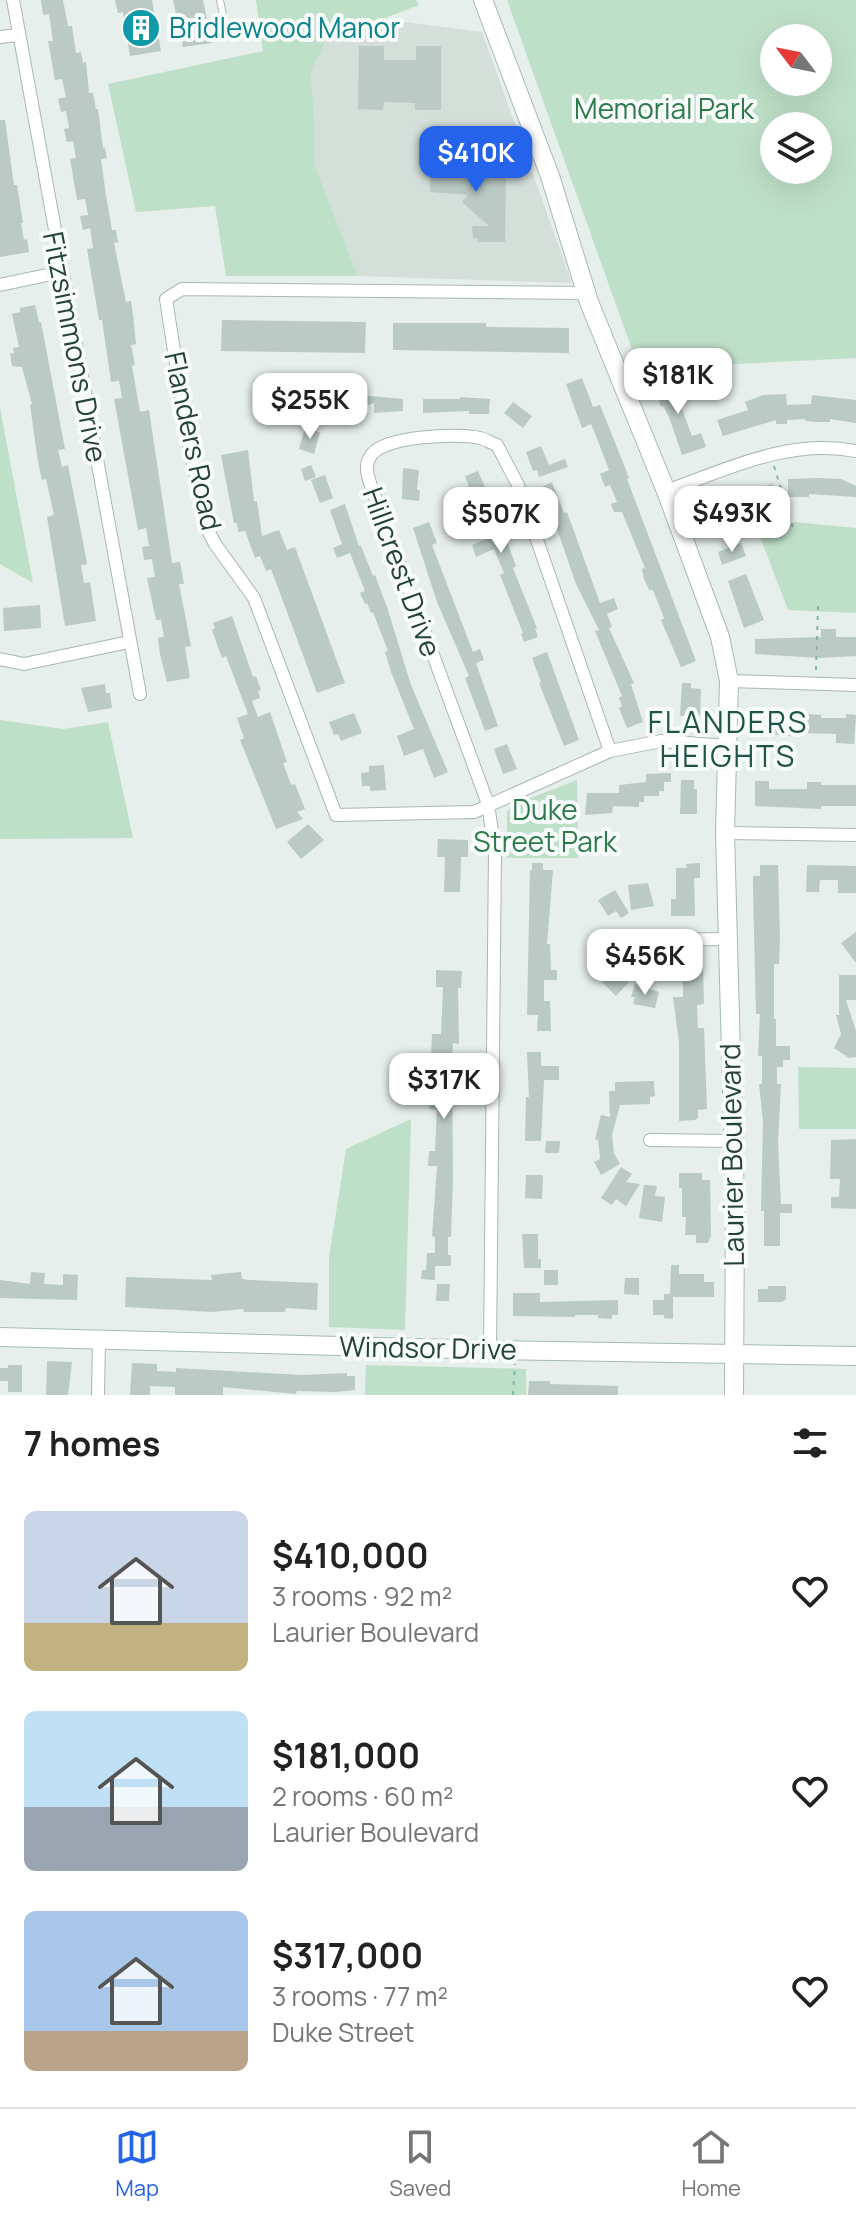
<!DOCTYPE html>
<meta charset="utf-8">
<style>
body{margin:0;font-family:Manrope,sans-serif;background:#f2f2f2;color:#222;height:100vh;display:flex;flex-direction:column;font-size:30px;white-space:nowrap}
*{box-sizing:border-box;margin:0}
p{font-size:26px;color:#767676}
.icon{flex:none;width:44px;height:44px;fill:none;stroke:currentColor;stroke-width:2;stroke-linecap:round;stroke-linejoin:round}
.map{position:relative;height:1395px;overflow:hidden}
.sheet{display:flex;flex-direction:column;background:#fff;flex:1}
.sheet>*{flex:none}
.needle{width:52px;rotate:302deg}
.fabs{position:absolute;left:760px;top:24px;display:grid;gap:16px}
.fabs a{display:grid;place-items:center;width:72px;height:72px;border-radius:50%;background:#fff;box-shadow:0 8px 32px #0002;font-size:40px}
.price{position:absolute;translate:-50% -68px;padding:0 18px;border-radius:16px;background:#fff;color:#222;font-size:26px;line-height:52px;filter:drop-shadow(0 2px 4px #0008)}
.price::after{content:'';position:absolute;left:50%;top:48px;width:24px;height:18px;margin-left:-12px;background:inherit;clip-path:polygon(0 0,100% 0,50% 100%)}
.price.current{background:#2563eb;color:#fff}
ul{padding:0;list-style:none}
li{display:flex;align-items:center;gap:24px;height:200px;padding:0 24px}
li span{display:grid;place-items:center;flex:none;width:224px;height:160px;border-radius:12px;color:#555}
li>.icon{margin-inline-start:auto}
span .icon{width:96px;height:96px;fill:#fffc;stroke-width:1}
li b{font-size:34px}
h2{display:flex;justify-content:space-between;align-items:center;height:96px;padding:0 24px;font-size:34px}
.dock{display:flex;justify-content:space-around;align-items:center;height:112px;border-top:2px solid #e0e0e0;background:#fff;font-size:22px;color:#767676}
.dock a{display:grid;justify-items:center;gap:4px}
.dock .current{color:#2563eb}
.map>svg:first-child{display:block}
.built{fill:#d4dfda}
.green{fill:#bfe0c8;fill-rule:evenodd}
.building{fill:#bbcac4}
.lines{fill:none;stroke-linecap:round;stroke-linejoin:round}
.lane-casing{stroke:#a8b8b2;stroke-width:8}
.street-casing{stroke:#a8b8b2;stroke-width:14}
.secondary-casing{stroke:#a4bbb3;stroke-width:20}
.path{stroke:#86b3a5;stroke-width:2;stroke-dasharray:4 6;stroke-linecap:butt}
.lane{stroke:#fff;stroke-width:6}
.street{stroke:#fff;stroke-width:12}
.secondary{stroke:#fff;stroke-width:18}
.labels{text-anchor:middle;stroke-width:8;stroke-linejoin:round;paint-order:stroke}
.culture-label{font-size:28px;fill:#0d838f;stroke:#f7fbf9;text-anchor:start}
.park-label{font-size:28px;fill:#2d7a4b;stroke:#f7fbf9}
.street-label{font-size:28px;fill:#24423a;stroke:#f7fbf9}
.neighbourhood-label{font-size:30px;letter-spacing:2px;fill:#1f5548;stroke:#f7fbf9}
</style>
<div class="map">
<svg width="856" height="1395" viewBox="0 0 856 1395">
<rect width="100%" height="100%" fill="#e6efeb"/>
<path class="built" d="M382 19 482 32 572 283 358 276 314 163V117L311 72 331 31Z"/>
<path class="green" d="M256 0H416L419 5 382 19 331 31 311 72 314 117V163L358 276H226L215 206 136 212 108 84 263 51Z
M507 0H856V358L639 369ZM774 38H818V82H774ZM774 126H818V170H774Z
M0 408 33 583 0 564Z
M795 522 856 528V613L788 610 759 534Z
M0 720 63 729 108 722 133 838 0 839Z
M577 780 578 858H507V812L515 804Z
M798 1067 856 1068V1129H799Z
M411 1119 405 1330 329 1327V1257L346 1149Z
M366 1365 526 1369V1395H365Z"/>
<path class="building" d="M41 0H63L68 26H72L76 53 81 52 83 63 86 62 89 93H93L96 109H98L103 148H105L107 158 101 159 106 195 112 230H116L118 242 114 243 126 302 131 301 133 314 136 344 131 345 135 365 132 366 140 412 149 410 172 563 180 562 184 584H179L191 646 185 647 190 678 167 682 160 654 158 638 164 637 161 620H156L147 578 155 577 152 559 144 560 142 547 149 546 146 528 138 530 114 399 122 398 119 381 111 382 102 320H99L87 249 93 248 90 228 83 230 80 216 88 215 85 199 77 200 70 159 76 158 73 141 67 142 64 129 69 128 66 111 61 112 58 99 66 97 62 79 55 80 48 41H53L49 14 43 15Z
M115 0H152L161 51 130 56 123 12 118 13Z
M173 0H203L212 43 183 47Z
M359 46H384V60H416V46H441V110H415V103L384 102 383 110 358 109Z
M0 120H5L14 185H17L23 223H21L24 240 27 239 29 252 0 257Z
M482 163 483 166H506L505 242H477L478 238 473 239 472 226H489L462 202 468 195 430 192V165Z
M35 305 39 322H41L65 449 58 450 62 467 68 465 83 542 87 564 81 565 84 583 90 582 96 621 65 626 47 517 54 515 46 479 42 480 38 462 30 405 32 404 22 367 12 366 10 354 14 353 13 348 19 347 12 314 20 312V308Z
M222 320 366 322 365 353 221 351Z
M393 323H486V327L569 328V353L393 350Z
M666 376 671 389 679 386 684 399 679 401 692 436 701 433 706 447 682 455 669 417 663 406 661 407 653 380Z
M582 378 593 407 600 405 624 465 629 478 627 479 696 661 681 667 661 620 664 618 653 590H649L644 579 642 569 645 568 622 512H614L611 504 617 502 610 485 605 487 600 474 609 470 594 431 591 424 582 428 566 384Z
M348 394 349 399 359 395 403 399V411L374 413V403L333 416 327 402Z
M786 394 787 405 811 404 812 395 856 400V423L830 419V422H816L805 421V419L787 420V424H776V420L723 436 717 420 748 410 745 402 763 395Z
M460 397 490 399 489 414H469V411L423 413V399H460Z
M513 402 532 416 523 428 504 413Z
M305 428 320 432 314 454 299 449Z
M541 446 549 465 565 459 568 467 539 477 537 470 533 471 526 452Z
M248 450 254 501H257L262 536 279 530 287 550 295 547 345 683 317 693 271 569 266 571 260 556 255 558 245 531 238 532 237 523H234L221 455Z
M311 465 316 477 305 481 301 469Z
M403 468 419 470 417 490H420L419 501 402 499Z
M478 471 500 522 516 566 513 568 537 628 535 629 538 637 524 642 521 634 523 633 500 575 504 573 494 549 476 557 472 545 488 538 465 476Z
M325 475 333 498 320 503 311 480Z
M818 478 841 479 856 486V497L809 494V497H788V479Z
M552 482 564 513 567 512 600 603 614 598 618 609 607 614 612 627 609 628 634 683 631 684 643 722 627 728 619 708 622 706 619 698 622 696 595 631 599 630 576 584 550 509 547 510 539 488Z
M772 484 781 508 767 513 765 508 757 511 756 507 725 519 726 523 706 531 700 515 726 505 725 502 734 499 733 496Z
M345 504 359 546H361L373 576 375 575 387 607 411 685 448 772 434 778 423 749 404 756 397 736 414 729 391 672 385 652 388 651 373 612 371 613 367 603 365 604 360 593 365 591 350 553 337 558 333 548 342 544 330 510Z
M429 522 437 543 432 545 473 652 480 649 484 660 476 663 498 726 485 731 465 678 469 676 437 602 413 528Z
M741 543 746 556 722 565 718 552Z
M746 574 764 620 744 628 728 581Z
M40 605 41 628 4 631 3 608Z
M232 616 253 677 256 676 261 690 258 691 260 698 252 701 258 717 270 712 287 762 283 763 291 785 295 784 305 809 297 812 303 819 276 829 240 740 244 738 237 718 248 714 226 656 222 658 212 630 215 628 213 623Z
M821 629H836V637H856V656L820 658 755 654V639L821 637Z
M547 652 579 740 564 746 539 683 541 682 532 658Z
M682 683H691V688L701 689 700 716H680Z
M105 684 106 693H110L112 708 88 712 81 688Z
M354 713 362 733 341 741 338 734 334 735 329 722Z
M809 714 821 715V718H846V714L856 715 854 744 836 743V734L802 733 801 737 753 733V717L782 718V715Z
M507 744 517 769 503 774 494 749Z
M384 765 386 790 370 791V786H362L361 773 369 772V766Z
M671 773V782H664V791H659V796H644V802H639V807L613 806 612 813 585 815 587 793H619V785L646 782V774Z
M681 780H694V789H697V814H680Z
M755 781H769V789H807V782H821V785H856V806H821V809L755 806Z
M308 824 324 840 301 859 287 842Z
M438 839 468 840V857H461L460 892H444L445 857H437Z
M532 863H543V870H553L547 944H550L551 970H557V980H544V1001H550L551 1031H537L538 1015H527L530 870H532Z
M700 863V878H694L695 916H671V899H676V868H687L686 864Z
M760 865H778L780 938 779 964H774V1019H776V1046H790V1060H783V1067H777V1084H781L778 1142 781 1204H792V1213H780V1246H764V1211H761L763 1121 759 1084H762V1056H758L760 1014H756L753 889V876H760Z
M807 865 856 866V893H838V880H820L819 892H806Z
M648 883 654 906 631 910 628 885Z
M615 890 629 913 621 918 616 911 608 916 598 900Z
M598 932H616V956L603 955V949H598Z
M856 932V963L841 943Z
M621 959 630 969 619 979 629 982 616 996 601 981Z
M703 966 704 1004 697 1005 698 1028H704L707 1109 698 1110V1118L695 1120 679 1121V1042L673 997H683V967Z
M436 970 462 971 461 988H458L459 1044 453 1043 452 1064 453 1178 451 1237H448V1255H451V1266H435V1280L421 1279 422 1270H426L427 1253H435V1237L432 1236 437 1166H428L429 1151H435L437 1110 429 1109 430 1094H436L438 1055H431L432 1034H441L443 987H436Z
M839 975H856V1000H846L856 1031V1057L849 1058 834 1048 841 1034 836 1015H839Z
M635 984 659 992 655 1008 633 1004 635 997H631Z
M527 1052H541V1066H559V1080H544L541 1141H525L526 1097H529Z
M654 1081 655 1096 650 1097V1104L620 1105 612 1135 614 1153 620 1164 601 1175 594 1162 600 1159 598 1140 595 1139 601 1115 610 1117 609 1091H615V1082Z
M856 1139V1209L831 1208V1197H839L840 1179H830L831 1140Z
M546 1141H560L559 1153H545Z
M621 1167 632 1174 626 1182 640 1184 626 1206 616 1199 612 1205 601 1198Z
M679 1173H702V1180H710L711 1235 708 1243H696V1235H685L686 1217H682V1188H679Z
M526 1175H543L542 1199 525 1198Z
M644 1185 657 1186 655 1196 665 1197 662 1222 639 1218Z
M522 1234H538V1259H541V1268H524Z
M671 1265H679V1274H704V1282H714V1297H673V1319L664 1318V1315H653V1300H664V1294H670Z
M544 1270H558V1285H544Z
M31 1272 45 1273 44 1284 63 1285V1274L78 1275 77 1300 0 1298V1280L30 1284Z
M241 1272 242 1279 250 1280 318 1283 317 1310 286 1308 285 1312H244L243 1309 212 1312 125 1307 126 1277 212 1280 211 1275Z
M625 1278H639V1295L624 1294Z
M437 1284H450L449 1301H436Z
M768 1286H786V1299L782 1302H758V1289H768Z
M513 1293H540V1302L618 1300V1315H612V1319L598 1318V1315H575V1317L513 1316Z
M47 1361 72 1362 68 1395H46Z
M132 1363 157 1364V1371L176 1372V1368L302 1375 347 1373V1376H355V1390L335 1392 297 1391 296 1394 223 1387V1395H175V1387L150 1386V1395H130Z
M8 1365H22V1392H8V1381H0V1368H8Z
M529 1381H550V1384L618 1386V1395H528Z"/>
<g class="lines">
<defs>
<path id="lane" d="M220 0 223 15"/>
<path id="street" d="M13 0 140 694
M0 37 18 35
M0 285 61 272
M586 293 182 289 166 299 188 441 208 530 215 544 254 598 336 815 474 812 610 751 661 741 727 746
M666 491C728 469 789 438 856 451
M0 659 24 664 129 642
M729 681 856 685
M725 833 856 835
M652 940 726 939
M650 1140 733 1141
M490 1350 495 852 488 804 372 489C368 477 363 465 372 454 386 436 458 433 480 438 485 439 491 443 497 445L518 485 610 751
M98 1395 99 1340"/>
<path id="secondary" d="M483 0 550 176 589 302 666 491 720 637 729 681 725 833 735 1200 734 1395
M0 1337 490 1350 856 1356"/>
</defs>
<use href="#lane" class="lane-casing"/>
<use href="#street" class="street-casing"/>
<use href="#secondary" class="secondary-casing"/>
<path class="path" d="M774 466 793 528
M816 670 818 606
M513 1395 515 1364"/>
<use href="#lane" class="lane"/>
<use href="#street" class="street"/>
<use href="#secondary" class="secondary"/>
</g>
<defs>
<symbol id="building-disc" viewBox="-11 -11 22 22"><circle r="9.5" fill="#0f9aa8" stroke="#f7fbf9"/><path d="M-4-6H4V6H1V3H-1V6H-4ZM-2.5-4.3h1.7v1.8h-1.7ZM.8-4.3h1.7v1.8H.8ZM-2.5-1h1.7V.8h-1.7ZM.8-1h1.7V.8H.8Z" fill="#fff"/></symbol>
</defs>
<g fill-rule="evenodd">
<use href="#building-disc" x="119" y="6" width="44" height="44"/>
</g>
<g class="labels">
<g class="culture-label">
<text x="169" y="38">Bridlewood Manor</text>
</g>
<g class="park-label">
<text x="664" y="119">Memorial Park</text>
<text x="545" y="820">Duke<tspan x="545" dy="32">Street Park</tspan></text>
</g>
<g class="street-label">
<text transform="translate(75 347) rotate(79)" y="10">Fitzsimmons Drive</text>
<text transform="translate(193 441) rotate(78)" y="10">Flanders Road</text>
<text transform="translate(402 572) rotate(70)" y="10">Hillcrest Drive</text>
<text transform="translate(732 1155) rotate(-91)" y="10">Laurier Boulevard</text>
<text transform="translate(428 1348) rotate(1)" y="10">Windsor Drive</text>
</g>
<g class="neighbourhood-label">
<text x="728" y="733">FLANDERS<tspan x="728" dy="34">HEIGHTS</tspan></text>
</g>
</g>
</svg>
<div class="fabs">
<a><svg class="needle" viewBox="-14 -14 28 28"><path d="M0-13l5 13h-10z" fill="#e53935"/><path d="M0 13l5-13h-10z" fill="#767676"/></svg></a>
<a><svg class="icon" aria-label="layers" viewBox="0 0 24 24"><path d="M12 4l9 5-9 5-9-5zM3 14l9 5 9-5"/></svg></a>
</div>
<b class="price current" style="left:476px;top:194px">$410K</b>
<b class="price" style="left:678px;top:416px">$181K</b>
<b class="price" style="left:310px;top:441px">$255K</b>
<b class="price" style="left:732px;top:554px">$493K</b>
<b class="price" style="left:501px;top:555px">$507K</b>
<b class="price" style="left:645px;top:997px">$456K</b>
<b class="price" style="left:444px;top:1121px">$317K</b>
</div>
<section class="sheet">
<h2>7 homes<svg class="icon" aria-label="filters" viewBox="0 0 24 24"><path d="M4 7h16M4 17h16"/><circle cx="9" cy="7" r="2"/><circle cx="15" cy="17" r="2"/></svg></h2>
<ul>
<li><span style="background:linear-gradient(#c9d6e8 70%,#c2b280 0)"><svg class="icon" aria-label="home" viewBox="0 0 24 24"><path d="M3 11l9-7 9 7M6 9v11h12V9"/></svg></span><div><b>$410,000</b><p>3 rooms · 92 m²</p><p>Laurier Boulevard</p></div><svg class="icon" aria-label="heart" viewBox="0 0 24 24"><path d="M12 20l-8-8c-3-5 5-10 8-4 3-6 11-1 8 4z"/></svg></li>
<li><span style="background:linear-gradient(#bfe0f5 60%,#9aa5b1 0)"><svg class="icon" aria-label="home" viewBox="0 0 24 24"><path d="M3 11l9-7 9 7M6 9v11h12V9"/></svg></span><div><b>$181,000</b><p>2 rooms · 60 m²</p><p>Laurier Boulevard</p></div><svg class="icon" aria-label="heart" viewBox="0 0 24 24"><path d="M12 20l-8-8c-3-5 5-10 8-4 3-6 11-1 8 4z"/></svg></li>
<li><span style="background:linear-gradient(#a9c7e8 75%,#b9a48a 0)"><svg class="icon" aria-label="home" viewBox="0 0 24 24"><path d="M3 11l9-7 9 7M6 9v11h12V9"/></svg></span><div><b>$317,000</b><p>3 rooms · 77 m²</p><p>Duke Street</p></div><svg class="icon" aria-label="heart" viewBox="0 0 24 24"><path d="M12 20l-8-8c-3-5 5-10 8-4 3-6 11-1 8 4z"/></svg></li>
</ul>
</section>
<nav class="dock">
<a class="current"><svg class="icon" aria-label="map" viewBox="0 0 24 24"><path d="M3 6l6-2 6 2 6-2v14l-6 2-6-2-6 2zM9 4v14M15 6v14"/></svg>Map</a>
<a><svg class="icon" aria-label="saved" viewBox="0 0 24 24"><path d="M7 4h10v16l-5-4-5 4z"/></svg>Saved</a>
<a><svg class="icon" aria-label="home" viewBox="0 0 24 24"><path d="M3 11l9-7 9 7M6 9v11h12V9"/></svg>Home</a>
</nav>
